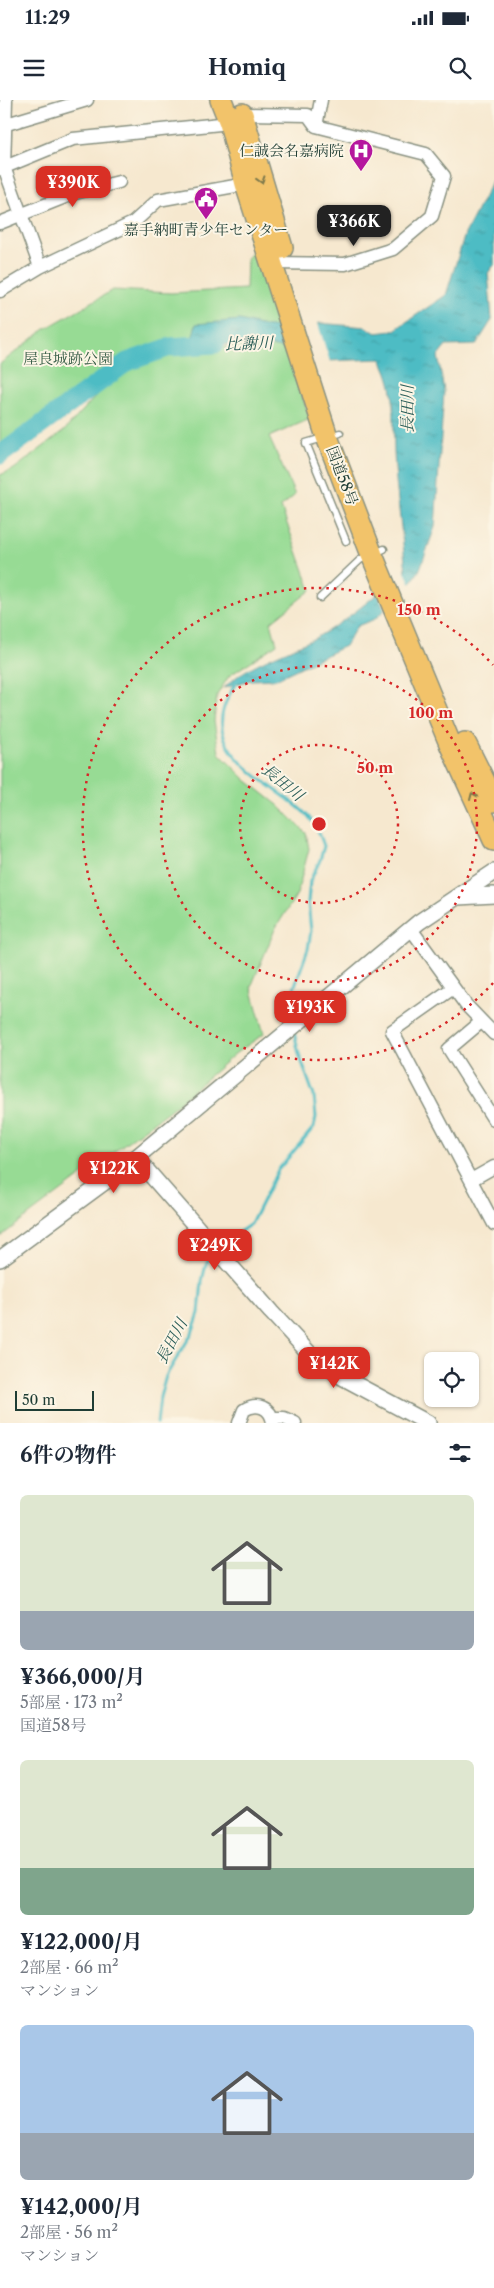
<!DOCTYPE html>
<html lang="ja">
<meta charset="utf-8">
<style>
body{margin:0;font-family:"Libre Caslon Text","Noto Serif JP",serif;background:#f2f2f3;color:#1f2937;height:100vh;display:flex;flex-direction:column;font-size:19px;white-space:nowrap}
*{box-sizing:border-box;margin:0}
p{font-size:16px;color:#747a83}
.icon{flex:none;width:28px;height:28px;fill:none;stroke:currentColor;stroke-width:2;stroke-linecap:round;stroke-linejoin:round}
.map{position:relative;height:1323px;overflow:hidden}
.panel{display:flex;flex-direction:column;background:#fff;flex:1}
.panel>*{flex:none}
.tools{position:absolute;left:424px;top:1252px;display:grid;gap:10px}
.tools a{display:grid;place-items:center;width:55px;height:55px;border-radius:8px;background:#fff;box-shadow:0 1px 4px #0004;font-size:25px}
.scale{position:absolute;left:15px;bottom:12px;width:79px;box-sizing:border-box;padding-left:5px;border:2px solid #1f3d34;border-top:0;font-size:14px;line-height:18px;white-space:nowrap;color:#1f3d34;-webkit-text-stroke:4px #fcf5e5;paint-order:stroke}
.price{position:absolute;translate:-50% -42px;padding:0 11px;border-radius:10px;background:#d93025;color:#fff;font-size:16px;line-height:32px;filter:drop-shadow(0 1px 2px #0008)}
.price::after{content:'';position:absolute;left:50%;top:30px;width:15px;height:11px;margin-left:-8px;background:inherit;clip-path:polygon(0 0,100% 0,50% 100%)}
.price.current{background:#222;color:#fff}
ul{padding:0;list-style:none}
li{display:grid;align-content:center;gap:10px;height:265px;padding:0 20px}
li span{display:grid;place-items:center;height:155px;border-radius:8px;color:#555}
li>.icon{margin-inline-start:auto}
span .icon{width:90px;height:90px;fill:#fffc;stroke-width:1}
li b{font-size:21px}
h2{display:flex;justify-content:space-between;align-items:center;height:60px;padding:0 20px;font-size:21px}
.status{display:flex;justify-content:space-between;align-items:center;height:35px;padding:0 25px;background:#fff;direction:ltr}
.status svg{height:14px;fill:currentColor}
header{display:flex;justify-content:space-between;align-items:center;height:65px;padding:0 20px;background:#fff;font-size:22px;font-weight:800}
.map>svg:first-child{display:block}
.green{fill:#97db94;stroke:#5b8c64}
.water{fill:url(#water-ripples);stroke:#367c7c}
.pier{fill:#f6e8cf}
.lines{fill:none;stroke-linecap:round;stroke-linejoin:round}
.stream{stroke:#4dbcc4;stroke-width:3}
.river{stroke:#4dbcc4;stroke-width:19}
.service-casing{stroke:#8a9282;stroke-width:9}
.minor-casing{stroke:#8a9282;stroke-width:15}
.tertiary-casing{stroke:#8a9282;stroke-width:18}
.trunk-casing{stroke:#8a9282;stroke-width:24}
.service{stroke:#fff;stroke-width:6}
.minor{stroke:#fff;stroke-width:12}
.tertiary{stroke:#fff;stroke-width:15}
.trunk{stroke:#f2c36a;stroke-width:21}
.oneway{stroke:#7e794c}
.ring{fill:none;stroke:#d62828;stroke-width:2.5;stroke-dasharray:2.5 5}
.labels{text-anchor:middle;stroke-width:4;stroke-linejoin:round;paint-order:stroke}
.poi-label{font-size:15px;fill:#1f3d34;stroke:#fcf5e5;text-anchor:end}
.park-label{font-size:15px;fill:#375d47;stroke:#fcf5e5}
.street-label{font-size:15px;fill:#1f3d34;stroke:#fcf5e5}
.water-label{font-size:16px;font-style:italic;fill:#2a5d58;stroke:#fcf5e5}
.centre{fill:#d62828;stroke:#fcf5e5;stroke-width:2.5}
.ring-label{font-size:15px;text-anchor:middle;font-weight:bold;fill:#d62828;stroke:#fcf5e5;stroke-width:4;stroke-linejoin:round;paint-order:stroke}
</style>
<div class="status"><b>11:29</b><svg viewBox="0 0 49 12"><path d="M0 12V9h3v3zM5 12V6h3v6zM10 12V3h3v9zM15 12V0h3v12zM26 1h20v11H26zM47 4h2v5h-2z"/></svg></div>
<header><svg class="icon" aria-label="menu" viewBox="0 0 24 24"><path d="M4 6h16M4 12h16M4 18h16"/></svg>Homiq<svg class="icon" aria-label="search" viewBox="0 0 24 24"><circle cx="10" cy="10" r="6"/><path d="M15 15l6 6"/></svg></header>
<div class="map">
<svg width="494" height="1323" viewBox="0 0 494 1323">
<defs>
<pattern id="water-ripples" width="26" height="14" patternUnits="userSpaceOnUse" patternTransform="scale(1.25)"><rect width="26" height="14" fill="#4dbcc4"/><path d="M2 4q2-2 4 0t4 0M15 11q2-2 4 0t4 0" fill="none" stroke="#3f9aa0"/></pattern>
</defs>
<rect width="100%" height="100%" fill="#fcf5e5"/>
<filter id="ink" filterUnits="userSpaceOnUse"><feTurbulence type="fractalNoise" baseFrequency=".02" numOctaves="2"/><feDisplacementMap in="SourceGraphic" scale="10" xChannelSelector="R" yChannelSelector="G"/><feConvolveMatrix kernelMatrix="1 2 1 2 8 2 1 2 1" color-interpolation-filters="sRGB"/></filter>
<filter id="wash" filterUnits="userSpaceOnUse"><feTurbulence type="fractalNoise" baseFrequency=".0096" numOctaves="4" result="noise"/><feDisplacementMap in="SourceGraphic" scale="20" xChannelSelector="R" yChannelSelector="G"/><feGaussianBlur stdDeviation="1.12" result="paint"/><feColorMatrix in="noise" values="0 0 0 0 0 0 0 0 0 0 0 0 0 0 0 0 0 1.4 0 .05"/><feComposite in="paint" operator="in"/></filter>
<g filter="url(#wash)">
<rect width="100%" height="100%" fill="#f6e8cf"/>
<path class="green" d="M258 148 286 241 177 247 127 262 0 354V264L45 229 113 190 171 193 246 189 247 157Z
M284 243 310 319 269 337 295 395 281 407 311 490 271 522 277 544 229 576 217 595 214 621 219 653 246 680 278 705 306 733 309 749 297 794 275 829 251 887 264 934 236 953 175 1006 0 1137V375L14 369 64 331 97 295 129 264 180 250Z"/>
<path class="water" d="M494 77V165L488 173 492 220 476 245 446 246 438 256 444 291 435 427 420 469 408 488 375 519 357 526 345 546 276 579 250 580 224 588C249 562 286 553 317 537 350 519 377 493 406 471 402 432 396 392 394 352 393 317 398 292 381 259L327 261 276 247 236 244 190 247 196 224 240 220 268 227 317 223 366 227 376 233 393 231 446 195 465 134Z"/>
<path class="pier" d="M317 221 330 262 325 263 291 254 282 224Z
M403 468 412 486 386 512 377 490Z"/>
<g class="lines">
<path class="stream" d="M237 582C232 588 229 595 226 602 201 660 286 687 313 722 319 730 321 738 324 746L320 760 310 781 308 802 311 831 308 849 294 888 293 920
M220 1145 251 1124 278 1070 314 1027 316 1017 314 996 299 954 294 932
M157 1323 160 1297 166 1276 192 1233 199 1213 202 1181 206 1164 212 1153"/>
<path class="river" d="M0 355 127 262 170 247 215 244"/>
</g>
</g>
<g filter="url(#ink)">
<g class="lines">
<defs>
<path id="service" d="M340 333 306 343 346 441
M320 498 360 460 384 449"/>
<path id="minor" d="M6 0 4 67 40 167
M242 14 308 15 316 26 426 54 444 76 432 116 393 149 345 164 272 163
M0 26 87 0
M316 26 321 0
M0 69 73 39 230 23
M0 123 75 93 119 82
M0 191 40 167 133 123 158 100 246 84
M411 829 466 905 494 934
M453 888 392 931 494 1124
M481 922 449 949 494 1020
M471 1080 494 1067
M272 1318H284L295 1323
M239 1323 244 1310C257 1302 271 1307 273 1323"/>
<path id="tertiary" d="M458 797 494 795
M136 1058 271 1212 310 1254 342 1277 428 1323
M0 1159 121 1070 419 822 494 772"/>
<path id="trunk" d="M221 0 230 23 246 84 327 337 372 455 451 646 494 740
M242 14 282 148
M465 643 494 701"/>
</defs>
<use href="#service" class="service-casing"/>
<use href="#minor" class="minor-casing"/>
<use href="#tertiary" class="tertiary-casing"/>
<use href="#trunk" class="trunk-casing"/>
<use href="#service" class="service"/>
<use href="#minor" class="minor"/>
<use href="#tertiary" class="tertiary"/>
<use href="#trunk" class="trunk"/>
</g>
<defs><path id="oneway-chevron" d="M-2-3.5L2.5 0L-2 3.5" fill="none" stroke-width="1.6" stroke-linecap="round" stroke-linejoin="round" transform="scale(1.25)"/></defs>
<g class="oneway">
<use href="#oneway-chevron" transform="translate(261 80) rotate(73)"/>
<use href="#oneway-chevron" transform="translate(473 696) rotate(-114)"/>
</g>
</g>
<g class="ring">
<circle cx="319" cy="724" r="79"/>
<circle cx="319" cy="724" r="158"/>
<path d="M493 883A236 236 0 1 1 493 565"/>
</g>
<defs>
<symbol id="hospital-pin" viewBox="-11 -11 22 30"><path d="M0 17L-7.5 6A9.5 9.5 0 1 1 7.5 6Z" fill="#b5179e" stroke="#fcf5e5"/><path d="M-5-5h3v3.5h4V-5h3V5h-3V1.5h-4V5h-3Z" fill="#fff"/></symbol>
<symbol id="civic-pin" viewBox="-11 -11 22 30"><path d="M0 17L-7.5 6A9.5 9.5 0 1 1 7.5 6Z" fill="#b5179e" stroke="#fcf5e5"/><path d="M-.6-6.5H3V-4.5H.6V-3L4-1V1h2V6H-6V1h2V-1L-.6-3ZM-1.2 2.5V6h2.4V2.5Z" fill="#fff"/></symbol>
</defs>
<g fill-rule="evenodd">
<use href="#hospital-pin" x="347" y="37" width="28" height="38"/>
<use href="#civic-pin" x="192" y="85" width="28" height="38"/>
</g>
<g class="labels">
<g class="poi-label">
<text x="344" y="56">仁誠会名嘉病院</text>
<text x="206" y="135" text-anchor="middle">嘉手納町青少年センター</text>
</g>
<g class="park-label">
<text x="68" y="264">屋良城跡公園</text>
</g>
<g class="street-label">
<text transform="translate(342 376) rotate(69)" y="5">国道58号</text>
</g>
<g class="water-label">
<text transform="translate(249 243) rotate(-2)" y="6">比謝川</text>
<text transform="translate(407 309) rotate(-90)" y="6">長田川</text>
<text transform="translate(283 682) rotate(39)" y="6">長田川</text>
<text transform="translate(171 1241) rotate(-62)" y="6">長田川</text>
</g>
</g>
<circle cx="319" cy="724" r="8" class="centre"/>
<g class="ring-label">
<text x="419" y="515">150 m</text>
<text x="431" y="618">100 m</text>
<text x="375" y="673">50 m</text>
</g>
</svg>
<div class="tools">
<a><svg class="icon" aria-label="locate" viewBox="0 0 24 24"><circle cx="12" cy="12" r="6"/><path d="M12 2v4M12 18v4M2 12h4M18 12h4"/></svg></a>
</div>
<div class="scale">50 m</div>
<b class="price" style="left:73px;top:108px">¥390K</b>
<b class="price current" style="left:354px;top:147px">¥366K</b>
<b class="price" style="left:310px;top:933px">¥193K</b>
<b class="price" style="left:114px;top:1094px">¥122K</b>
<b class="price" style="left:215px;top:1171px">¥249K</b>
<b class="price" style="left:334px;top:1289px">¥142K</b>
</div>
<section class="panel">
<h2>6件の物件<svg class="icon" aria-label="filters" viewBox="0 0 24 24"><path d="M4 7h16M4 17h16"/><circle cx="9" cy="7" r="2"/><circle cx="15" cy="17" r="2"/></svg></h2>
<ul>
<li><span style="background:linear-gradient(#dfe7d0 75%,#9aa5b1 0)"><svg class="icon" aria-label="home" viewBox="0 0 24 24"><path d="M3 11l9-7 9 7M6 9v11h12V9"/></svg></span><div><b>¥366,000/月</b><p>5部屋 · 173 m²</p><p>国道58号</p></div></li>
<li><span style="background:linear-gradient(#dfe7d0 70%,#7fa58c 0)"><svg class="icon" aria-label="home" viewBox="0 0 24 24"><path d="M3 11l9-7 9 7M6 9v11h12V9"/></svg></span><div><b>¥122,000/月</b><p>2部屋 · 66 m²</p><p>マンション</p></div></li>
<li><span style="background:linear-gradient(#a9c7e8 70%,#9aa5b1 0)"><svg class="icon" aria-label="home" viewBox="0 0 24 24"><path d="M3 11l9-7 9 7M6 9v11h12V9"/></svg></span><div><b>¥142,000/月</b><p>2部屋 · 56 m²</p><p>マンション</p></div></li>
</ul>
</section>
